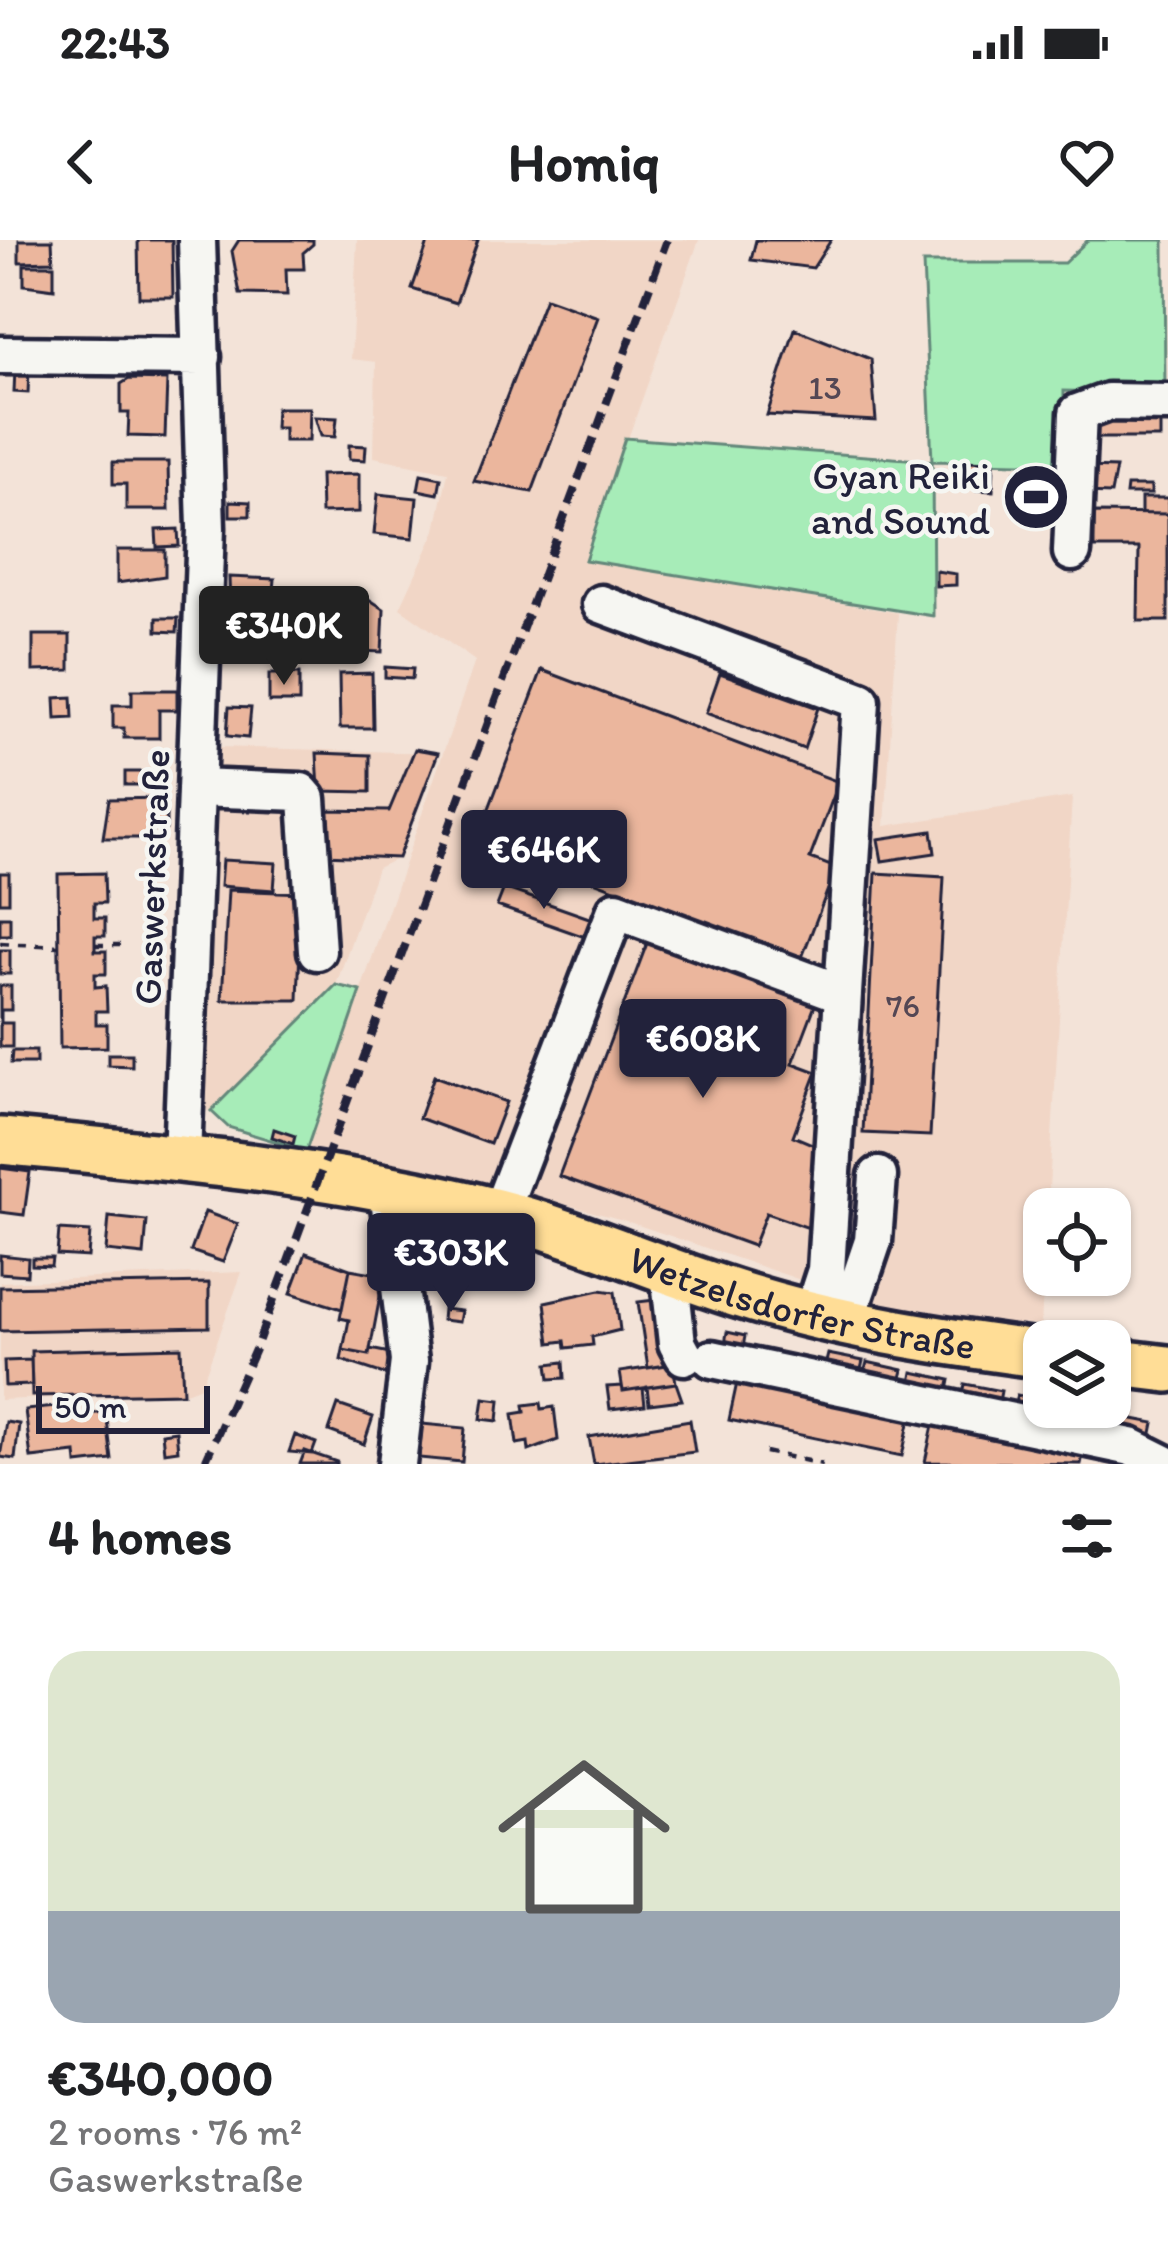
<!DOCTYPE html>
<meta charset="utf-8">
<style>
body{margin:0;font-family:Itim,sans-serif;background:#f2f2f2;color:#202124;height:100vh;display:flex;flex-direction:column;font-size:45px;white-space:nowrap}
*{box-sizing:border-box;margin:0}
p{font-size:39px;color:#757577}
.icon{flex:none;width:66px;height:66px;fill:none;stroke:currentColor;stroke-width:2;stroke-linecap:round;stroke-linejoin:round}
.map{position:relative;height:1224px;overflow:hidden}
.side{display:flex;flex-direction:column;background:#fff;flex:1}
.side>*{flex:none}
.tools{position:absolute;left:1023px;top:948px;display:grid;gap:24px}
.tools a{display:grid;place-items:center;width:108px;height:108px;border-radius:24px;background:#fff;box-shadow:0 3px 9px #0004;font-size:60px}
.scale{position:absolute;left:36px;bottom:30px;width:174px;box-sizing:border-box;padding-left:12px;border:6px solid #22223b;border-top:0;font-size:33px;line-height:42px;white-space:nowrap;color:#22223b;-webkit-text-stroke:9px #f6f6f2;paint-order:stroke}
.price{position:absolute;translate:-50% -102px;padding:0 27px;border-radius:12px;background:#22223b;color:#fff;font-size:39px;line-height:78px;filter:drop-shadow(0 3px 6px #0008)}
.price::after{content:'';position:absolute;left:50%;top:72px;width:36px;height:27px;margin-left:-18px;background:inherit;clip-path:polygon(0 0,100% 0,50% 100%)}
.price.current{background:#222;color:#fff}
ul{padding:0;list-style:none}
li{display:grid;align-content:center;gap:24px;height:636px;padding:0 48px}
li+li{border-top:3px solid #e0e0e0}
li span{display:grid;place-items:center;height:372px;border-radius:36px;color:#555}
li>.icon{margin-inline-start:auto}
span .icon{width:216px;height:216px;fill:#fffc;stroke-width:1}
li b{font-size:51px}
h2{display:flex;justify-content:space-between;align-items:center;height:144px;padding:0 48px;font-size:51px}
.status{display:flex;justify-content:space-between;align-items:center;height:84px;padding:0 60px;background:#fff;direction:ltr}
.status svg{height:33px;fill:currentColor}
header{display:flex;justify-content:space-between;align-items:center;height:156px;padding:0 48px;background:#fff;font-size:54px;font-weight:800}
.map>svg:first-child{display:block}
.built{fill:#f1d6c6}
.green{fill:#a7ecb8;stroke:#64877a;stroke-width:3}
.building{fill:#ebb69d;stroke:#22223b;stroke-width:3}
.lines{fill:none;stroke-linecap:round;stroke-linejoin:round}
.minor-casing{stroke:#22223b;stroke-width:45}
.major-casing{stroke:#22223b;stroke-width:54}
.path{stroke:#22223b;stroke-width:4.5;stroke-dasharray:9 9;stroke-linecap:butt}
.minor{stroke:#f6f6f2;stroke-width:36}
.major{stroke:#ffdd96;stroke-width:45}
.rail{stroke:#22223b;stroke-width:8;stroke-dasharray:18 9;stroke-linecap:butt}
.labels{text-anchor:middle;stroke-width:9;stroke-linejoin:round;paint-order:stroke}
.number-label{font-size:33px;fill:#544754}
.poi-label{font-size:39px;fill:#22223b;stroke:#f6f6f2;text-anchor:end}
.street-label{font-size:39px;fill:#22223b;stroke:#f6f6f2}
</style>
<div class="status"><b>22:43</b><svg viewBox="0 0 49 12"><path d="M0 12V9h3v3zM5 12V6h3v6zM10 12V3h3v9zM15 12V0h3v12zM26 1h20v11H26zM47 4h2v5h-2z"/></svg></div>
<header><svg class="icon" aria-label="back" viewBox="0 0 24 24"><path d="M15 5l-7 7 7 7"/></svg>Homiq<svg class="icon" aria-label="heart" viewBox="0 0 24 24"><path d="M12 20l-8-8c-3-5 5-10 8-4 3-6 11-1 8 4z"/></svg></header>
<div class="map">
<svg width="1168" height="1224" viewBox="0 0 1168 1224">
<rect width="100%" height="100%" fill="#f3e3d8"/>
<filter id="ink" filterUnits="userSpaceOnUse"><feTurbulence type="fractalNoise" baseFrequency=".00833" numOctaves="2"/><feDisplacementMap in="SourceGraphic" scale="24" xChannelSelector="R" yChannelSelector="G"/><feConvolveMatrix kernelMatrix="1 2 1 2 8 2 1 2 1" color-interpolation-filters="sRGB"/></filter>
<g filter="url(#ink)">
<path class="built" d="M357 0H699L585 319 898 373 885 586 1072 557 1041 1085 969 1083 854 1058 623 980 509 949 349 923 295 940 475 421 400 368 436 290 448 232 374 217 376 122 351 119Z
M217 507 438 513 398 618 377 628 336 745 211 871 204 870Z
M242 1032 201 1146 183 1153 0 1160V1042Z"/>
<path class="green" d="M1088 0H1164L1165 153 1064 151 1063 224 932 221 933 376 585 320 625 198 932 221 923 23H1064Z
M336 745 361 751 306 911 228 887 211 871Z"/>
<path class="building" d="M19 0H52L53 21 19 22Z
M138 0H172L173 57H139Z
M239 0H313V4L303 13 304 29H286L287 55 240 54 232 11Z
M429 0H478L456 63 412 49Z
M756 0H831L813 28 751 20Z
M24 25H54V49L24 45Z
M545 58 598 77 532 252 474 241Z
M795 89 871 119 876 181 767 175Z
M15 129 29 130 28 153 14 152Z
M129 139 167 140 165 197 128 196 129 173H121V144Z
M276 168H310L309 201H284V188H275Z
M1091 173H1160V198H1091Z
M315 177 337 178 335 197 321 196Z
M349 205 366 206 365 220 349 219Z
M965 221 994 222 993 251 977 250V240H964Z
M113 222H168L169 270H126V244H113Z
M1086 227 1116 228 1111 254 1085 253Z
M1016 231H1050V275H1016Z
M359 234V272L321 273 320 235Z
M421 234 441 238 438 254 418 250Z
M1127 246H1151V254H1126Z
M378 254 417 258 413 298 374 294Z
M1141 258H1168V274H1141Z
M230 261 250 262V276H230Z
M1094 273 1168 274V381H1138L1139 308H1094Z
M178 289 179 306 157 307 156 290Z
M117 310H165V336L117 343Z
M936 331 956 334V345L936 346Z
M229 337 275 339 274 350 364 356 384 369 382 412 267 407 269 369 230 367Z
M157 378H178L177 392 157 391Z
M33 395H70V430L33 431Z
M385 427 413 429 412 439 385 437Z
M542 430 839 542 810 618 836 628 801 720 478 597Z
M372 433 373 488H340L339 434Z
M720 433 818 468 804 509 706 473Z
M269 434H299V462H269Z
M132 450H177V470H159V498H124V488H113V465H132Z
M72 457 73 478 56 479 55 458Z
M229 467 251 468 248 498 227 496Z
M415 509 438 513 398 618 324 615 323 570 389 571Z
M317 513 370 515V552L319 551Z
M125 532H158V545H125Z
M166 558V589H153V598H103L109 559Z
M932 591 935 613 882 621 878 599Z
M222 620 276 623 274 650 220 646Z
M0 633H9V662H0Z
M104 633 105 663H94V678H105V696H95V711H106V734H95V747L106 746 107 771H96V784H107V807L60 808 58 634Z
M876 633 944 637 930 896 863 893Z
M504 648 592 679 585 697 497 666Z
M228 650 302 653 298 760H222Z
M0 677H10V695H0Z
M649 698 817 760 793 823 817 832 793 896 824 909 823 993 766 973 753 1006 559 936Z
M0 710H10V734H0Z
M0 746H11V770H1V783H12V807H0Z
M12 811H36V823H11Z
M108 814H132V826L108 825Z
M434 836 506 862 490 904 419 878Z
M274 889 295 896 293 904 272 897Z
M0 928 30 932 24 975 0 972Z
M205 972 238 984 223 1022 191 1011Z
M109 977 147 981 144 1015 106 1011Z
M466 985 496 990 489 1027 460 1022Z
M59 990 90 992 88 1017 57 1015Z
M306 1013 350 1029 342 1069 291 1053Z
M0 1015 28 1018 27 1035 0 1033Z
M32 1018H52L51 1026 32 1025Z
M350 1029 384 1035 369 1115 343 1110 349 1080 340 1078Z
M209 1043V1087L0 1091V1047Z
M600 1050 615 1052 620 1090 592 1097 593 1105 566 1108 565 1101 550 1103 545 1062Z
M663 1059 673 1124 648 1128 638 1062Z
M443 1069 461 1071 459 1082 442 1080Z
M727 1092 745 1096 742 1113 724 1110Z
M181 1107 183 1153 32 1156 31 1111Z
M370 1109 390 1113 387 1135 341 1120 343 1110 369 1115Z
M828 1114 863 1121 859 1137 824 1130Z
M31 1120 32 1145 5 1146 4 1121Z
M564 1122 565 1138 550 1139 548 1124Z
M867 1122 903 1130 899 1146 863 1138Z
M673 1124 676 1143 623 1151 620 1132Z
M913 1132 950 1140 947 1156 910 1148Z
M738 1138 911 1174 902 1216 729 1180Z
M676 1143 682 1160 649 1164 647 1147Z
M965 1144 1001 1151 998 1167 962 1160Z
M622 1146 623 1151 643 1148 645 1165 610 1169 607 1147Z
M1017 1155 1044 1161V1167L1085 1170 1082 1185 1013 1170Z
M484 1158 500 1160 498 1181 481 1179Z
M541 1163 542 1169 554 1167 558 1200 529 1211 528 1202 517 1204 513 1174 525 1172 524 1165Z
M77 1165 78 1175 106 1172 112 1220 77 1224 76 1213 31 1218 25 1170Z
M338 1165 373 1177 364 1204 329 1191Z
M1102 1173 1154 1183 1151 1198 1099 1188Z
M690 1180 695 1212 594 1224 589 1197Z
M934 1181 1084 1211 1081 1224 925 1222Z
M6 1182 19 1184 15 1219 0 1217Z
M422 1184 465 1188 462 1222 419 1218Z
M176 1191 178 1210 164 1212 162 1193Z
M295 1195 316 1203 312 1214 289 1212Z
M305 1211 337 1222V1224H300Z"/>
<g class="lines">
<defs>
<path id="minor" d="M0 115 202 117
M1072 312 1078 173 1108 162 1168 163
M601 364 861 461 843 754
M196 548 301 552 307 559 317 711
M182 918 206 288 197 0
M388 949 409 1121 397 1224
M500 973 616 670 843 754 826 1030 812 1073
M669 1031 677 1103 684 1116
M846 1081 873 1001 878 936
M712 1119 1131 1207 1165 1224"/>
<g id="major">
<path id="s1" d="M0 901C167 917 334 931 497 972 585 995 669 1035 757 1060 851 1088 947 1102 1044 1115"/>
<path d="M1110 1122 1168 1129"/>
</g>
</defs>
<use href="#minor" class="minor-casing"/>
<use href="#major" class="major-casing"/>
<path class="path" d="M0 703 59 706
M95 705H120
M765 1212 822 1224"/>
<use href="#minor" class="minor"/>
<use href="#major" class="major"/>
<path class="rail" d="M204 1224 257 1105 667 0"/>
</g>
</g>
<defs>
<symbol id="stadium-disc" viewBox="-11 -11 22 22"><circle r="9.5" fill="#22223b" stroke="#f6f6f2"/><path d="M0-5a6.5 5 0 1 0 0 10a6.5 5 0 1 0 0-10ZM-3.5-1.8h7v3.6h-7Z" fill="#fff"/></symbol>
</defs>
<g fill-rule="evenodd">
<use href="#stadium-disc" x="998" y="219" width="76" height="76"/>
</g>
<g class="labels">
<g class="number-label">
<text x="825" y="159">13</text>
<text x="903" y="777">76</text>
</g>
<g class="poi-label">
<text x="990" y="249">Gyan Reiki<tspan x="990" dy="45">and Sound</tspan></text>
</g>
<g class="street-label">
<text transform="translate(151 637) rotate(-88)" y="14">Gaswerkstraße</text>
<text dy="14" stroke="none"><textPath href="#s1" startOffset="822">Wetzelsdorfer Straße</textPath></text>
</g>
</g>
</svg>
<div class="tools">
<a><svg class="icon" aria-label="locate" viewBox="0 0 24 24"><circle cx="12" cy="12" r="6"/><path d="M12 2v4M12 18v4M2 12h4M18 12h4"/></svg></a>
<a><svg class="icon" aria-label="layers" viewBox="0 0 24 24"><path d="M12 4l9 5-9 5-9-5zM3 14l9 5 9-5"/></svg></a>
</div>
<div class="scale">50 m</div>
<b class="price current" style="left:284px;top:448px">€340K</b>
<b class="price" style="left:544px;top:672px">€646K</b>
<b class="price" style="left:703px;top:861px">€608K</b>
<b class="price" style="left:451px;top:1075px">€303K</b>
</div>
<section class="side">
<h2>4 homes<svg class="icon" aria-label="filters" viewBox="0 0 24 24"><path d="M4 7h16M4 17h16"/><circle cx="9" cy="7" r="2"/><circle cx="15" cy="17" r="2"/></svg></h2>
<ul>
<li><span style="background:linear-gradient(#dfe7d0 70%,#9aa5b1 0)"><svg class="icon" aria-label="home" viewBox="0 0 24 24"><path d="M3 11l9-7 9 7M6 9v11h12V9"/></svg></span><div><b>€340,000</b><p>2 rooms · 76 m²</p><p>Gaswerkstraße</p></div></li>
</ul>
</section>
